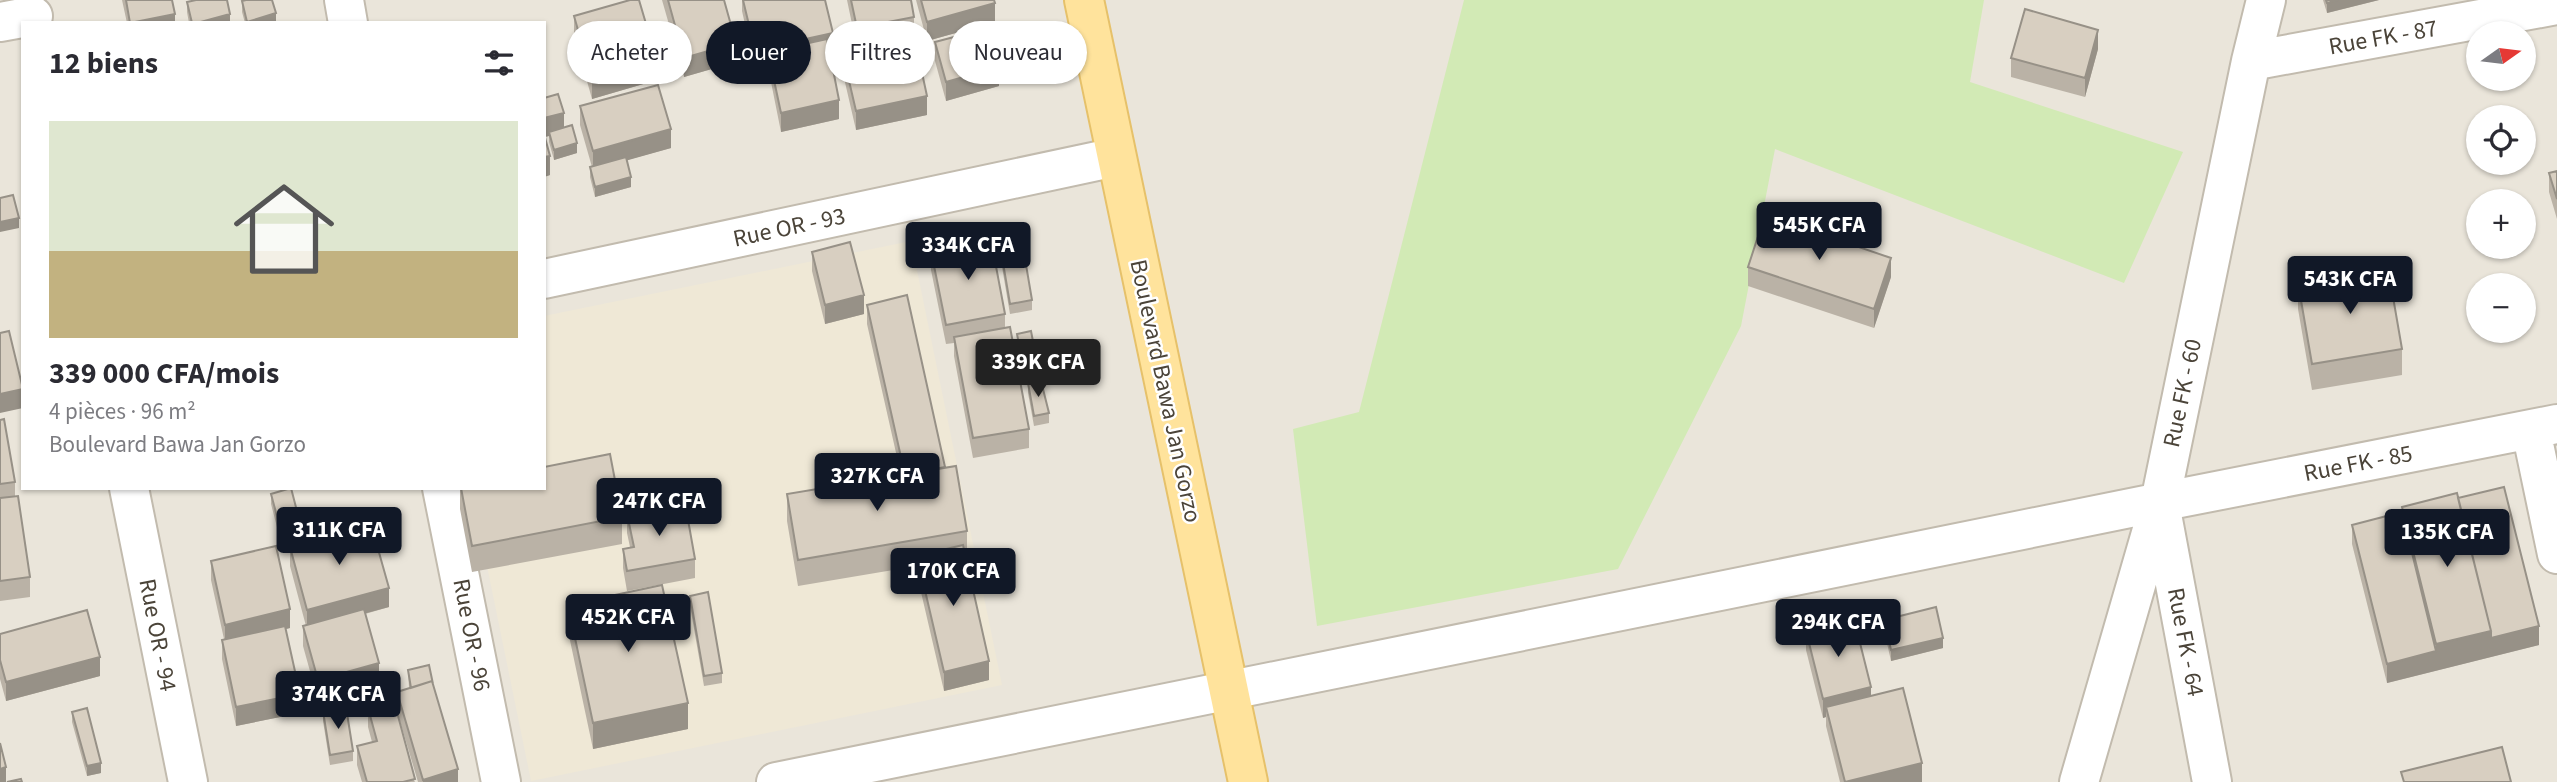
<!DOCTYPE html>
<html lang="fr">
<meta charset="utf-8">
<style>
body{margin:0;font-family:"Source Sans 3",sans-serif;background:#f7f7f7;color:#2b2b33;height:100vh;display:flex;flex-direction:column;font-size:26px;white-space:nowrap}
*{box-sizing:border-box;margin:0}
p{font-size:23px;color:#7c7c81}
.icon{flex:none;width:38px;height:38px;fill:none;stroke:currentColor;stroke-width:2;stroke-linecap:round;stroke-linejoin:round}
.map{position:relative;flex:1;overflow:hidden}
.drawer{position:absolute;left:21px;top:21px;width:525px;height:469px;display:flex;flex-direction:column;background:#fff;border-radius:0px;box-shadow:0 2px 5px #0004}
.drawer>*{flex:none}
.top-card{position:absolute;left:567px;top:21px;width:665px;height:63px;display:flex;gap:14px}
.needle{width:46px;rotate:76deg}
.controls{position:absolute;left:2466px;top:21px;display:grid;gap:14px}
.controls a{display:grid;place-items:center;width:70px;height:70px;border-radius:50%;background:#fff;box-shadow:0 2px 5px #0004;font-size:35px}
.price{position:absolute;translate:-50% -60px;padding:0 16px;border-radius:7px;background:#111827;color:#fff;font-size:23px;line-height:46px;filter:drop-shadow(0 2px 4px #0008)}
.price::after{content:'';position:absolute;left:50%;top:42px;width:21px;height:16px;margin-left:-10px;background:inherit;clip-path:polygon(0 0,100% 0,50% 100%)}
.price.on{background:#222;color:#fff}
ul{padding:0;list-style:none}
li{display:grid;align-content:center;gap:14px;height:371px;padding:0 28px}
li+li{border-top:2px solid #e1e1e2}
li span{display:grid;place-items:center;height:217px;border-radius:0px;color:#555}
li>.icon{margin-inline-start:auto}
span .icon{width:126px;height:126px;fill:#fffc;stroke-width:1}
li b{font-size:30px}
h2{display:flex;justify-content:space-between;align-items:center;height:84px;padding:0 28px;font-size:30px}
.pill{padding:0 24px;border-radius:32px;background:#fff;box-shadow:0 2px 5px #0004;font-size:24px;line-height:63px}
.pill.on{background:#111827;color:#fff}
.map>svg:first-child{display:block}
.residential{fill:#eae5da;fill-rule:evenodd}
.education{fill:#efe8d6}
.green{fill:#d2eab5}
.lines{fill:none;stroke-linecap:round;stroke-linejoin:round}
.minor-casing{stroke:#c2bbae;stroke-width:42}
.major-casing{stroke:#e6c16a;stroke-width:42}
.minor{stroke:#fff;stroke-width:38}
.major{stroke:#ffe39c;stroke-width:38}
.wall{fill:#bab2a6}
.shaded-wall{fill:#979187}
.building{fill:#d8cfc1;stroke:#979187;stroke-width:2}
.labels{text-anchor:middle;stroke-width:5;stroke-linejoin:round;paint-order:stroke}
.street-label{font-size:24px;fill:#4b4439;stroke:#fff}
</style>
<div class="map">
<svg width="2557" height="782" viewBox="0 0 2557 782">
<rect width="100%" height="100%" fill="#f6f3ec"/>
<path class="residential" d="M0 0H2557V782H0ZM23 23H544V488H23ZM2478 33H2524V79H2478ZM2478 117H2524V163H2478ZM2478 201H2524V247H2478ZM2478 285H2524V331H2478Z"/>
<path class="education" d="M911 241 1002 685 531 781 471 488H544V316Z"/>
<path class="green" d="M1464 0H1984L1970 82 2183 152 2124 283 1775 149 1741 326 1618 569 1317 626 1293 429 1359 412Z"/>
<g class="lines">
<defs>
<path id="minor" d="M344 0 348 23
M0 22 33 16
M2251 61 2557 5
M544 279 1116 157
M2531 430 2557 554
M129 488 188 782
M442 488 501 782
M2161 509 2212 782
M776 782 2160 502 2557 424
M2079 782 2160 502 2251 61 2266 0"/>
<path id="major" d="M1084 0 1248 782"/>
</defs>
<use href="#minor" class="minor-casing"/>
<use href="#major" class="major-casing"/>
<use href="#minor" class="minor"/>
<use href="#major" class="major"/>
</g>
<path class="wall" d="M122 0H172L175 23H127Z
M662 0H724L736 62 684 77Z
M742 0H825L833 52 830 53 839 119 781 132 768 67 755 69 742 11Z
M847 0H911L914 17V34L927 115 856 130 841 65V46L856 43Z
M916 0H994L995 22 927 41Z
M2323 0H2379L2327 13Z
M242 1 276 23H245L242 12Z
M187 2 230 23H189L187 12Z
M574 16 657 80 592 99 574 35Z
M1024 41 1055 72 1032 78 1024 51Z
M935 42 999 86 946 101 935 61Z
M2098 49 2085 97 2011 77V58Z
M544 98 564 128 577 153 554 160 549 142V136L545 137 550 175 544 177Z
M580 106 671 148 627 160 631 187 595 197 590 177V167H592L580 125Z
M2557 171V219L2549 192V173Z
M931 251 1005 314V328L1029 429V448L973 458 954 356V343L946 344 931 270Z
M812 252 864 314 825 324 812 271Z
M1002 257 1032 300V310L1010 314 1002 267Z
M1748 267 1891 277 1874 328 1748 286Z
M2298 283 2402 349V375L2312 390 2298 309Z
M867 305 967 531V558H966L989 680 944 691 917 575V566L798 586 787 521V494L901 475 867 324Z
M1017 334 1036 357V368L1022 370 1017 344Z
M1028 383 1049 413V423L1034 426 1028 393Z
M0 420 15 482V496L30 577V597L0 601Z
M460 488H544L622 517V544L472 572 460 509Z
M271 494 298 526 278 531 271 504Z
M2458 498 2539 645 2387 683 2352 544V525L2402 514V507Z
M627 514 695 559V578L627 591 623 568V549L630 547 627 533Z
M290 547 389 607 365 614 379 682 318 700 303 646V626H306L290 566Z
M211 561 290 628 286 629 300 713 236 726 222 659V640L224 639 211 580Z
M690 596 722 673V683L704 686 690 606Z
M568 605 688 729 593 749 568 631Z
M1884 620 1943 648 1891 661 1884 630Z
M1806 631 1871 696 1922 782H1840L1826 726V717L1823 718 1806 650Z
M0 634 100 676 6 701 0 679Z
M408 670 433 684 458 782H418L397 711V692L409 688Z
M368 708 415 782H362L357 765V746L372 742 368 727Z
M323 711 353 751V761L330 765 323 721Z
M72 712 101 773 87 776 72 722Z"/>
<path class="shaded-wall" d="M2338 0H2379L2327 13V3Z
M995 3V22L927 41V22Z
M276 13V23H247V22Z
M175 14V23H131Z
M230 14V23H197Z
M2098 30V49L2085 97V78Z
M833 33V52L771 66 768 52V67L755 69V50Z
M736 43V62L684 77V58Z
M657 61V80L592 99V79Z
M1055 62V72L1032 78V68Z
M999 67V86L946 101V82Z
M927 96V115L856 130V111Z
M839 100V119L781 132V113Z
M564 113V132H549V136L544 137V118Z
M671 129V148L593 170V151Z
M577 143V153L554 160V150Z
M550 156V175L544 177V157Z
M631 177V187L595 197V187Z
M19 218V228L0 232V222Z
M1891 258V277L1874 328V309Z
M864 295V314L825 324V305Z
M23 389V408L0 413V394Z
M298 515V526L278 531V520Z
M389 588V607L307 629V610Z
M290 609V628L225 644V625Z
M2539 626V645L2387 683V664L2436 651V644L2491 631Z
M1943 638V648L1891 661V650Z
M100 657V676L6 701V682Z
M989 661V680L944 691V672Z
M379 663V682L318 700V680Z
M1871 687V706L1826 707V717L1823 718V699Z
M300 694V713L236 726V707Z
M688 703V729L593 749V723Z
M101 763V773L87 776V766Z
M1922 763V782H1846Z
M6 767V782H0V769Z
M458 769V782H423V780Z"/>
<path class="building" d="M126 0H172L175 14 130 23Z
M196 0H227L230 14 197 23H192L187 2Z
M246 0H272L276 13 247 22 242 1Z
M630 0H639L657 61 592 79 574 16Z
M668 0H724L736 43 684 58Z
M743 0H825L833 33 755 50Z
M851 0H911L914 17 857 28Z
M921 0H994L995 3 927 22Z
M2326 0H2338L2327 3Z
M2025 9 2098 30 2085 78 2011 58Z
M988 28 999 67 946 82 935 42Z
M913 31 927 96 856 111 841 46Z
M1048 35 1055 62 1032 68 1024 41Z
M827 39 839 100 781 113 768 52Z
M658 85 671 129 593 151 580 106Z
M558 94 564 113 544 118V98Z
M572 125 577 143 554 150 549 132Z
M544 134 550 156 544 157Z
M626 157 631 177 595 187 590 167Z
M2557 171V199L2549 173Z
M13 195 19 218 0 222V198Z
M1765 215 1891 258 1874 309 1748 267Z
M991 240 1005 314 946 325 931 251Z
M850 242 864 295 825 305 812 252Z
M1024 253 1032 300 1010 304 1002 257Z
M2388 268 2402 349 2312 364 2298 283Z
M907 295 945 467 905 475 867 305Z
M1010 327 1029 429 973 438 954 337Z
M9 331 23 389 0 394V333Z
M1031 331 1036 357 1022 360 1017 334Z
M1041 381 1049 413 1034 416 1028 383Z
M4 419 15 482 0 484V420Z
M610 454 622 517 472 546 461 488H544V467Z
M956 466 967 531 798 560 787 494Z
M2504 487 2539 626 2491 638V631L2458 498Z
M291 488 298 515 278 520 271 494Z
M2457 493 2491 631 2436 644 2402 507Z
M18 496 30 577 0 581V498Z
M685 503 695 559 627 571 623 549 634 547 627 514Z
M2402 512 2436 651 2387 664 2352 525Z
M371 524 389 588 307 610 290 547Z
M963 545 989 661 944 672 917 556Z
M276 546 290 609 225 625 211 561Z
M662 585 688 703 593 723 568 605Z
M708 592 722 673 704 676 690 596Z
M1936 607 1943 638 1891 650 1884 620Z
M364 609 379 663 318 680 303 626Z
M87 610 100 657 6 682 0 660V634Z
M1854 619 1871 687 1823 699 1806 631Z
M285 626 300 694 236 707 222 640Z
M429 665 433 684 432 681 411 688 408 670Z
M432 681 458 769 423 780 397 692Z
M1903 688 1922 763 1845 782 1826 707Z
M394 701 415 779 403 782H367L357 746 377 741 368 708Z
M346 707 353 751 330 755 323 711Z
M87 708 101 763 87 766 72 712Z
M0 743 6 767 0 769Z
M2502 747 2511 782H2404L2401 772Z
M21 779 22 782H7Z"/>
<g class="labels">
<g class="street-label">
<text transform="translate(2383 37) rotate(-10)" y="8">Rue FK - 87</text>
<text transform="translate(789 227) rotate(-12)" y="8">Rue OR - 93</text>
<text transform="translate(1166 391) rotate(78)" y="8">Boulevard Bawa Jan Gorzo</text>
<text transform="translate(2182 393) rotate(-78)" y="8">Rue FK - 60</text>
<text transform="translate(2358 463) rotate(-11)" y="8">Rue FK - 85</text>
<text transform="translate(158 635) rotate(79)" y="8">Rue OR - 94</text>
<text transform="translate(472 635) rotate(79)" y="8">Rue OR - 96</text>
<text transform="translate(2186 642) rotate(79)" y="8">Rue FK - 64</text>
</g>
</g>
</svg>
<div class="controls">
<a><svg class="needle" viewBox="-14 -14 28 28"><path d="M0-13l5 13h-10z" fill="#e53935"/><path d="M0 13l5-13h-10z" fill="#7c7c81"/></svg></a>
<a><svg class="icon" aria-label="locate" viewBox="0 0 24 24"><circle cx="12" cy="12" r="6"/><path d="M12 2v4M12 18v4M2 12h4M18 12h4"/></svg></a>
<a>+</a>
<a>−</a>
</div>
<b class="price" style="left:1819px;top:262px">545K CFA</b>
<b class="price" style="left:968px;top:282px">334K CFA</b>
<b class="price" style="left:2350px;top:316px">543K CFA</b>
<b class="price on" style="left:1038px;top:399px">339K CFA</b>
<b class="price" style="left:877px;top:513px">327K CFA</b>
<b class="price" style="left:659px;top:538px">247K CFA</b>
<b class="price" style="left:339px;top:567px">311K CFA</b>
<b class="price" style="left:2447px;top:569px">135K CFA</b>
<b class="price" style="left:953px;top:608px">170K CFA</b>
<b class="price" style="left:628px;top:654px">452K CFA</b>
<b class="price" style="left:1838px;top:659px">294K CFA</b>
<b class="price" style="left:338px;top:731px">374K CFA</b>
<div class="top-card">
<a class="pill">Acheter</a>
<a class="pill on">Louer</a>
<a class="pill">Filtres</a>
<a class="pill">Nouveau</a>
</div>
<section class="drawer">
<h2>12 biens<svg class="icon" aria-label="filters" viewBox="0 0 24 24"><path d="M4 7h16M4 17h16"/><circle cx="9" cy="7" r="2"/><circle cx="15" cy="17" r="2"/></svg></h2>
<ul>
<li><span style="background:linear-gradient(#dfe7d0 60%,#c2b280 0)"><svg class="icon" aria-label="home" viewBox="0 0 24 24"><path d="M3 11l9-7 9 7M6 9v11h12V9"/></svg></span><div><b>339 000 CFA/mois</b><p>4 pièces · 96 m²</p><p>Boulevard Bawa Jan Gorzo</p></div></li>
</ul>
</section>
</div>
